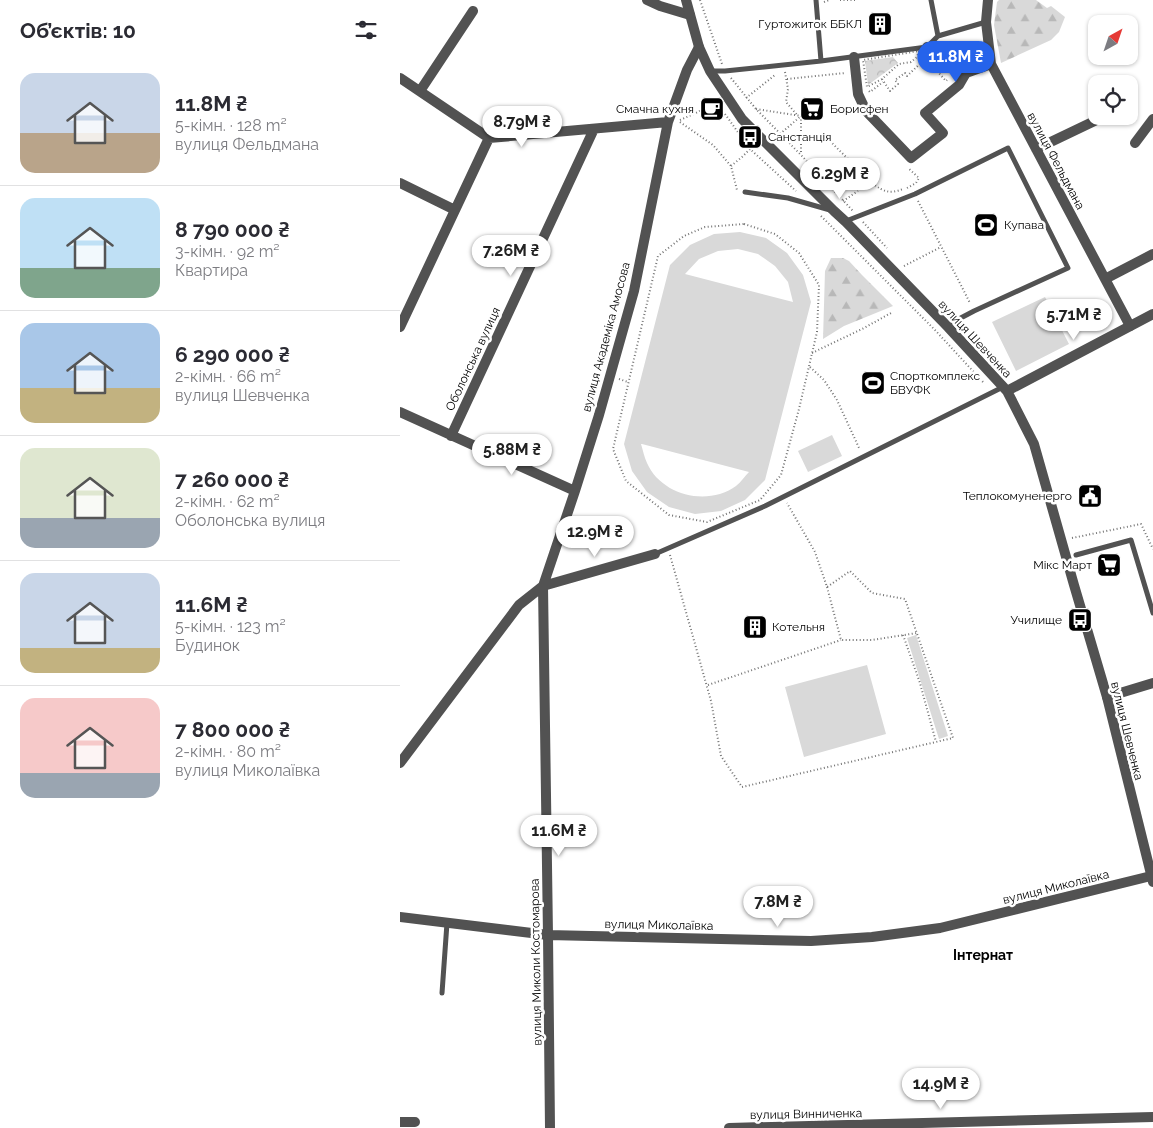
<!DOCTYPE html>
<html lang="uk">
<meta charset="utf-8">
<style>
body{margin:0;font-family:Raleway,sans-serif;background:#f2f2f3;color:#2b2b33;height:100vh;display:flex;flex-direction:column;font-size:19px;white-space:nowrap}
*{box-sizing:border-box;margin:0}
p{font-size:16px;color:#7c7c81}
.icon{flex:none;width:28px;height:28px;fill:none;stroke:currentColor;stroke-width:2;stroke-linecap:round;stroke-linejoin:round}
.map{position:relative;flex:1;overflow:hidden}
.details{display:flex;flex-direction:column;background:#fff;width:400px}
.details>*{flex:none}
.needle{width:32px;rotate:40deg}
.buttons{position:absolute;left:688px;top:15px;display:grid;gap:10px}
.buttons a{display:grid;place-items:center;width:50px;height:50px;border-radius:10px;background:#fff;box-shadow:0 1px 4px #0004;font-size:25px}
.price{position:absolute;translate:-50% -42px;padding:0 11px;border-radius:18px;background:#fff;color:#222;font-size:16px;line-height:32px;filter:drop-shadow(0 1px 2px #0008)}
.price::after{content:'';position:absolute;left:50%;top:30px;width:15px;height:11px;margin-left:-8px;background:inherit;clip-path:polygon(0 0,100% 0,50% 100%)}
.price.current{background:#2563eb;color:#fff}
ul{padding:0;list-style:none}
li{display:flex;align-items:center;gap:15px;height:125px;padding:0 20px}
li+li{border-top:1px solid #e1e1e2}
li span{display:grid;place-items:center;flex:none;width:140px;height:100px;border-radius:15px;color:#555}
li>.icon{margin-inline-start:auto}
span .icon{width:60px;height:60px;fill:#fffc;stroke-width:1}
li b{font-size:21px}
h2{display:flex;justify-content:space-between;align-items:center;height:60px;padding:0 20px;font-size:21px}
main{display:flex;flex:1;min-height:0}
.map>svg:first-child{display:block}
.grass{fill:#d9d9d9;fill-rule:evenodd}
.forest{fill:url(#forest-firs)}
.park{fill:url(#park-crowns)}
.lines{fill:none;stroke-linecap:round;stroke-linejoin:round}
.path{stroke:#747474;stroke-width:2;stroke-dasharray:1 2.5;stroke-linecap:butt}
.service{stroke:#525252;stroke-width:5}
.minor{stroke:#525252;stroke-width:10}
.tertiary{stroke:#525252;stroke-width:10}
.labels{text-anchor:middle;stroke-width:5;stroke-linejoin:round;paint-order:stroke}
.poi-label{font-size:12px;fill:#000;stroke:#fff;text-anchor:end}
.street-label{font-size:12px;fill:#000;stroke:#fff}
.neighbourhood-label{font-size:14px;font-weight:bold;fill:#000;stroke:#fff}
</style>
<main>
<section class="details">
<h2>Об’єктів: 10<svg class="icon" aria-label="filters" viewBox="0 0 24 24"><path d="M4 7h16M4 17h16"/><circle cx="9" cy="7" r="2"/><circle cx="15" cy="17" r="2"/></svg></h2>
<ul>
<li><span style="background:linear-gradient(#c9d6e8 60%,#b9a48a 0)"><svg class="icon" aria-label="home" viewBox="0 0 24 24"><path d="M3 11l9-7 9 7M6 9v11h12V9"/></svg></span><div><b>11.8M ₴</b><p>5-кімн. · 128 m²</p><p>вулиця Фельдмана</p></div></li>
<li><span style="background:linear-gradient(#bfe0f5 70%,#7fa58c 0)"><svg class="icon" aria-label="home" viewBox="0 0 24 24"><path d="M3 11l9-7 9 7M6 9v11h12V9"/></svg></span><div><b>8 790 000 ₴</b><p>3-кімн. · 92 m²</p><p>Квартира</p></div></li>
<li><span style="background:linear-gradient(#a9c7e8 65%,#c2b280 0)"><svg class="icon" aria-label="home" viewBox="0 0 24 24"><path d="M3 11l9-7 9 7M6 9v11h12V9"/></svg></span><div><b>6 290 000 ₴</b><p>2-кімн. · 66 m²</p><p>вулиця Шевченка</p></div></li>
<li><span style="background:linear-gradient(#dfe7d0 70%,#9aa5b1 0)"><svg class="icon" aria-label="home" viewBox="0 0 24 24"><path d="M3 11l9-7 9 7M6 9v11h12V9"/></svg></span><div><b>7 260 000 ₴</b><p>2-кімн. · 62 m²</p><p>Оболонська вулиця</p></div></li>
<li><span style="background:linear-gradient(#c9d6e8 75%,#c2b280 0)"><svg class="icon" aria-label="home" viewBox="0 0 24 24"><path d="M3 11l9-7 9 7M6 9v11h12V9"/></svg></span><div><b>11.6M ₴</b><p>5-кімн. · 123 m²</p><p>Будинок</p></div></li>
<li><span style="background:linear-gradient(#f6c9c9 75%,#9aa5b1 0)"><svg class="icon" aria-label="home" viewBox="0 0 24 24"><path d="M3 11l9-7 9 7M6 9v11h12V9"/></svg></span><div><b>7 800 000 ₴</b><p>2-кімн. · 80 m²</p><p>вулиця Миколаївка</p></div></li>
</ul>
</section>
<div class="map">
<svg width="753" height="1128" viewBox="0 0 753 1128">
<defs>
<pattern id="forest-firs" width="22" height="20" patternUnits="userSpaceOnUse" patternTransform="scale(1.25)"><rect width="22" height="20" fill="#d9d9d9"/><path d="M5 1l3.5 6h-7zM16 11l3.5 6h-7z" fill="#b8b8b8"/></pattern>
<pattern id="park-crowns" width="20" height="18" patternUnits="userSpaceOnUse" patternTransform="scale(1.25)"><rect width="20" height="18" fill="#d9d9d9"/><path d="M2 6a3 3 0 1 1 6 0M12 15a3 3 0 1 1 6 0" fill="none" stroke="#b8b8b8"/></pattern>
</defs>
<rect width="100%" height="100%" fill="#fff"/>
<path class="grass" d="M340 232 366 238 387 253 403 275 411 302 365 480 345 500 321 511 295 514 269 507 247 492 232 471 224 444 270 265 290 245 314 234ZM338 249 358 254 375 266 388 282 393 302 285 274 299 259 318 251ZM241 444H242L349 472C345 476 341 482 336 486 307 507 261 495 247 463 244 457 243 450 241 444Z
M645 297 669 344 616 371 592 322Z
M432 435 442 456 408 472 398 451Z
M516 635 548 736 539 739 507 638Z
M467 665 486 734 404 757 385 687Z"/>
<path class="forest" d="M599 0H636L647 8 651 6 665 17 659 32 651 40 601 63 594 25 597 2Z
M431 258H443L449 261 462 275 493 306 444 326 423 339 425 271Z"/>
<path class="park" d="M493 57 498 63 468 85 465 61Z"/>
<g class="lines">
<path class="path" d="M300 0 322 64
M440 0H457
M424 2 429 0
M519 51 517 57 511 62 499 64 482 79 467 87 463 60Z
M524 60 529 62 546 81 547 80
M385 72 388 89 386 102 398 116
M331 78 356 109 401 155 453 211
M387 79 445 73
M482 79 490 91 498 84 495 80 505 73 507 76 524 60 525 57
M469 91 470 92 483 82
M346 98 375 75
M356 109 401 116
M325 114 350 149 396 191
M401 116V154
M280 120 296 113 317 101
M280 122 313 145 331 166 337 190
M380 134 401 116
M425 136 473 184C485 192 489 194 503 189
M331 166 342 157 350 149
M507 188 516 183 519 178 508 168
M443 201 458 191
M518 201 570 303
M421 216 535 330 583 382
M463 222 487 248
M344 224 375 234 399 253 419 285 417 332 399 409 381 475 360 500 307 522 269 515 226 481 213 449 258 256 284 236 305 227Z
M504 266 541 247
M412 353 464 328 491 313
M410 367 424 380 437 400 460 450
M219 379 228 382
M672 538 741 524 753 549
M270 555 311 701 321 756 342 787 553 738 505 599 472 593 450 571 427 587 415 552 387 503
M427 587 441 640H472L517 633
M503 635 520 683 536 742
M308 685 441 640"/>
<path class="service" d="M416 0 421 61
M538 36 586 22
M311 71H325L421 61 527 47 538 36 531 0
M345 192 388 198 430 210
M446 221 515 194 608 148 668 268 574 311 555 321 548 327
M255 554 365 506 603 387
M676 555 731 540 753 613
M42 993 47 923"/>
<path class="minor" d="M247 0 260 6 290 15
M588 0 586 22 591 64 730 326
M527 47 539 49 550 67 566 73 591 64
M454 57 458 94 466 111 511 158 543 133 525 113 559 85 566 73
M0 78 89 138 268 122
M20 91 73 11
M735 143 753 119
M636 149 705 116
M0 183 55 210
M705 279 753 254
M0 327 89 138
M0 412 175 491
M51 436 194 129
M707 697 753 683
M0 763 119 605 143 586 175 491 199 415 234 291 268 122 287 70 299 47
M0 917 148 935 411 941 472 937 540 928 751 876
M0 1122H15
M150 1128 148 935 143 586 255 554
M329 1128 753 1117"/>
<path class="tertiary" d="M286 0 299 47 310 71 342 119 434 211 446 222 548 327 607 391 634 444 674 585 707 697 753 882
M607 391 753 314"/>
</g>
<defs>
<symbol id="building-square" viewBox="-11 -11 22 22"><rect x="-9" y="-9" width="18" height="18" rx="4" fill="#000" stroke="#fff"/><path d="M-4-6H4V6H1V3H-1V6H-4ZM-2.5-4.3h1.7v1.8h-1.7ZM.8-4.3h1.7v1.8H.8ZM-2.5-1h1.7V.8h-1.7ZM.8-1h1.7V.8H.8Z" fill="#fff"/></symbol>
<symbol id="cafe-square" viewBox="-11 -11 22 22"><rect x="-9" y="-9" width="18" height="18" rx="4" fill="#000" stroke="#fff"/><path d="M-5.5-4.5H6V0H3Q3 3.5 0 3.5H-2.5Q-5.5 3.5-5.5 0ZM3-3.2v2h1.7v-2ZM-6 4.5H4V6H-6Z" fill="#fff"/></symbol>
<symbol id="supermarket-square" viewBox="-11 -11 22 22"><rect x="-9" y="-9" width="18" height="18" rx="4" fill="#000" stroke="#fff"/><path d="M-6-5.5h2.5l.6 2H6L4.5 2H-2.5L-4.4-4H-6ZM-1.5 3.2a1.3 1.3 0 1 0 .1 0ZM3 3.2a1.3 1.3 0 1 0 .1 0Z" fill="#fff"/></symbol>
<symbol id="bus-square" viewBox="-11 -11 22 22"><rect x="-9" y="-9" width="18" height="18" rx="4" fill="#000" stroke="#fff"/><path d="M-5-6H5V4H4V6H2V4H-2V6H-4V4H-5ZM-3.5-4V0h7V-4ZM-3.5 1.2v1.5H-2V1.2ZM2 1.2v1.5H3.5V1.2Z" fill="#fff"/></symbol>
<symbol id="stadium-square" viewBox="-11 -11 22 22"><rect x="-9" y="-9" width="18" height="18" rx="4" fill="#000" stroke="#fff"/><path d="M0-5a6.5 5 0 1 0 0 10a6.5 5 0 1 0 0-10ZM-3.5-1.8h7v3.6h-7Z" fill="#fff"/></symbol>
<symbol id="civic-square" viewBox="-11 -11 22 22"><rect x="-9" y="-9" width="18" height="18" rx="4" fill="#000" stroke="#fff"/><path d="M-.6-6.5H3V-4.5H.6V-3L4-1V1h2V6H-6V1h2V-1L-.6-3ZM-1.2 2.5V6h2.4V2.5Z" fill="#fff"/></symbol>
</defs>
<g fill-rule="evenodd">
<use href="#building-square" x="466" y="10" width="28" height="28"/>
<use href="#cafe-square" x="298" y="95" width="28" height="28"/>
<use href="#supermarket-square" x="398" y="95" width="28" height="28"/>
<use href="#bus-square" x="336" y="123" width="28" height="28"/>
<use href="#stadium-square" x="572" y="211" width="28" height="28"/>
<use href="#stadium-square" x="459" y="369" width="28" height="28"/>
<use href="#civic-square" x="676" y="482" width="28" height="28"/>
<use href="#supermarket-square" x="695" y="551" width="28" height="28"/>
<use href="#bus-square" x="666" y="606" width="28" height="28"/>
<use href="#building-square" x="341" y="613" width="28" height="28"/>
</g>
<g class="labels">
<g class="poi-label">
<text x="462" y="28">Гуртожиток ББКЛ</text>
<text x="294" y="113">Смачна кухня</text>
<text x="430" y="113" text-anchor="start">Борисфен</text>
<text x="368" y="141" text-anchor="start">Санстанція</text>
<text x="604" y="229" text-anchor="start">Купава</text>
<text x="490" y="380" text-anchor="start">Спорткомплекс<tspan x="490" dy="14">БВУФК</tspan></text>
<text x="672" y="500">Теплокомуненерго</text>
<text x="692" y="569">Мікс Март</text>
<text x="662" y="624">Училище</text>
<text x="372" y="631" text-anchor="start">Котельня</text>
</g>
<g class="street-label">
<text transform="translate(656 161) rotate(62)" y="4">вулиця Фельдмана</text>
<text transform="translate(206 337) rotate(-75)" y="4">вулиця Академіка Амосова</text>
<text transform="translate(575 339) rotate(47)" y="4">вулиця Шевченка</text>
<text transform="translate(73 359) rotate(-65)" y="4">Оболонська вулиця</text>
<text transform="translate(727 731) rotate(76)" y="4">вулиця Шевченка</text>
<text transform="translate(656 887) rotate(-14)" y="4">вулиця Миколаївка</text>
<text transform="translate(259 925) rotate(1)" y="4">вулиця Миколаївка</text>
<text transform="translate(136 962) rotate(-91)" y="4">вулиця Миколи Костомарова</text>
<text transform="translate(406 1114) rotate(-1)" y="4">вулиця Винниченка</text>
</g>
<g class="neighbourhood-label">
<text x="583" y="960">Інтернат</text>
</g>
</g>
</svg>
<div class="buttons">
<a><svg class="needle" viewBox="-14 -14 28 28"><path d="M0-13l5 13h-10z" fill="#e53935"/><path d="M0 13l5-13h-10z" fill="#7c7c81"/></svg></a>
<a><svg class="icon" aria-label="locate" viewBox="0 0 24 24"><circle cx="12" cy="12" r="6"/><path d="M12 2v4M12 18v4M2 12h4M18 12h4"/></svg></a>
</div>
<b class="price current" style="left:556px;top:83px">11.8M ₴</b>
<b class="price" style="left:122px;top:148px">8.79M ₴</b>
<b class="price" style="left:440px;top:200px">6.29M ₴</b>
<b class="price" style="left:111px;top:277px">7.26M ₴</b>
<b class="price" style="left:674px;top:341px">5.71M ₴</b>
<b class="price" style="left:112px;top:476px">5.88M ₴</b>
<b class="price" style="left:195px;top:558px">12.9M ₴</b>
<b class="price" style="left:159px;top:857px">11.6M ₴</b>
<b class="price" style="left:378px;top:928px">7.8M ₴</b>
<b class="price" style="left:541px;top:1110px">14.9M ₴</b>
</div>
</main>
